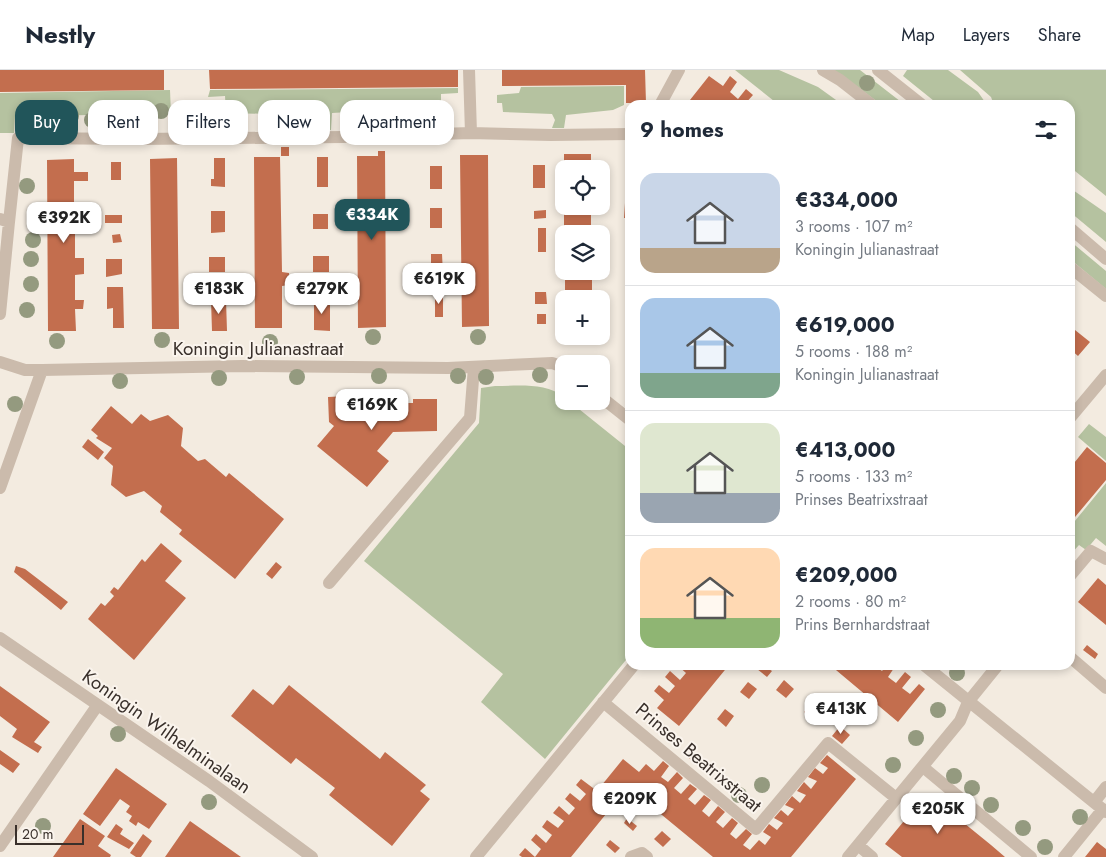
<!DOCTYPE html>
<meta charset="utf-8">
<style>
body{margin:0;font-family:Jost,sans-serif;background:#f6f6f7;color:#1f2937;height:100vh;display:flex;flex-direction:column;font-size:19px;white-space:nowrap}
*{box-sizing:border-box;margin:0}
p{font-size:16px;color:#747a83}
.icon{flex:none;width:28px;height:28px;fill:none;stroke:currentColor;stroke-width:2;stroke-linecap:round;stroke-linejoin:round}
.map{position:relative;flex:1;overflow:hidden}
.sheet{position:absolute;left:625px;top:30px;width:450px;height:570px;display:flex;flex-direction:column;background:#fff;border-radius:15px;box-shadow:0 2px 8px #0003}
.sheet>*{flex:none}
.top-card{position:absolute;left:15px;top:30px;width:475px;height:45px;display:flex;gap:10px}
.tools{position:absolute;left:555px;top:90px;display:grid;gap:10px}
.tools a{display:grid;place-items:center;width:55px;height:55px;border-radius:10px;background:#fff;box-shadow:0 2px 8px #0003;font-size:25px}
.scale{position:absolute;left:15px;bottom:12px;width:69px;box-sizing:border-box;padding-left:5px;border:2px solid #39302b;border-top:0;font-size:14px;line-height:18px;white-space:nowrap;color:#39302b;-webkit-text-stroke:4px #faf4ed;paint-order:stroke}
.price{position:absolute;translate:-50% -42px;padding:0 11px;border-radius:10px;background:#fff;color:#222;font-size:16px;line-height:32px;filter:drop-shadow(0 1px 2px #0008)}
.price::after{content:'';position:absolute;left:50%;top:30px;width:15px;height:11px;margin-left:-8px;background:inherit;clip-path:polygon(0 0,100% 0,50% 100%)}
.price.selected{background:#21555a;color:#fff}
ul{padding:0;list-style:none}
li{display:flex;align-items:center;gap:15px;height:125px;padding:0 15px}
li+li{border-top:1px solid #e0e1e3}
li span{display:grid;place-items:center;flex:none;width:140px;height:100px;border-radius:15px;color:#555}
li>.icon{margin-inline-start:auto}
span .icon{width:60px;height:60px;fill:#fffc;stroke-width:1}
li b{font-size:21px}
h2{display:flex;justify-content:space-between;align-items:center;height:60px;padding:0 15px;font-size:21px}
.tag{padding:0 18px;border-radius:15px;background:#fff;box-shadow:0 2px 8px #0003;font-size:18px;line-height:45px}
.tag.selected{background:#21555a;color:#fff}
header{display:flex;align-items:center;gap:30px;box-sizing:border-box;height:70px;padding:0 25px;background:#fff;border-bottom:1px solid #e0e1e3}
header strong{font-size:24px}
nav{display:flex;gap:28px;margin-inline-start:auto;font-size:18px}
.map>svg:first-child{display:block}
.green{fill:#b5c2a0}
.building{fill:#c36e4e}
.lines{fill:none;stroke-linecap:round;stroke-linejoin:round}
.minor{stroke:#cbbbac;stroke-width:12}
.tree{fill:#949a7f}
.labels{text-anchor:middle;stroke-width:4;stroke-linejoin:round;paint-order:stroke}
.street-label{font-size:19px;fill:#39302b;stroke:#faf4ed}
</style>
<header>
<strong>Nestly</strong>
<nav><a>Map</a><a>Layers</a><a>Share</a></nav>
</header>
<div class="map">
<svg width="1106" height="787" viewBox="0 0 1106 787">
<rect width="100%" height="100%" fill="#f3ebe0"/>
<path class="green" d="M735 0H779L818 17 843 35H779Z
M834 0H860L905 35H882Z
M907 0H948L978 22 987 35H939L903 6Z
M960 0H1106V126L1070 97V35H994L991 27Z
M624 16V35L613 40 566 45 564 58H552L555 50 552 44 503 42 502 33H497V25L519 23 521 17Z
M458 18V23L441 24V44L403 45 382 40 332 43 331 60H318V45L226 43 225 26 208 27 210 20Z
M170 20 171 44 15 46 14 63H0V23Z
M1070 118 1106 143V172L1070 142Z
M1070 171 1106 201V219L1070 189Z
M495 316C517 316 545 312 564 327V331H569L630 380V585L545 689 481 632 503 604 364 491 479 353 481 318Z
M1089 354 1106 367V391L1078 367Z
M1106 413V476L1096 468 1086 480 1079 475 1070 485V457Z"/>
<path class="building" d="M0 0H164V20L0 22Z
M209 0H458V17L210 19Z
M502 0H645L646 33H626V15L502 16Z
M709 6 723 16 730 6 737 12 730 22 738 29 746 19 753 25 744 35H686Z
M281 77H289V86H281Z
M378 81H385L386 257 358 258 357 86H378Z
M564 84H591V99H564Z
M460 85H488L489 256 462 257Z
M254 87H280L282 202 289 203V215L282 216V258H255Z
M317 87H328V117H317Z
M177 88 179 259H152L150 89Z
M214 88H225V117L211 116V109H214Z
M74 89V102H88V111H74V132H84L86 155V163H75V188H84V204L75 205V230H84L83 239H75L76 261H48L47 90Z
M111 92H121V110H111Z
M533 95H545V118H533Z
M430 96H442V119H430Z
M625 133H630V148H624Z
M564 136H591V164H564Z
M430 138H442V158H430Z
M546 140V148L534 149V141Z
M211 141H225V162L211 163Z
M313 144H328V159H313Z
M105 145H122V153H105Z
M538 158H546V182H538Z
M120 164 122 172 113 173 112 165Z
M431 184H442L443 204H431Z
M313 186H329V202H313Z
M209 187H225V202H209Z
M106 189H122V204L106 207Z
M565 201H592V229H565Z
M107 217H123L124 258H113V238L107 239Z
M535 222H546L547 234H535Z
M435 223H443V247H435Z
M314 229H330V261L314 260Z
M211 230H226L227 261H212Z
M537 244H546V254H537Z
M1070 256 1090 272 1078 286 1070 279Z
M382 323H386V327H397V333H413V329H437V361L393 362 377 381 389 391 367 417 317 376 334 356 329 352 328 327 348 326V331H382Z
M111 336 132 354 141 344 150 351 168 345 183 358 181 376 198 391 205 389 226 407 229 403 284 449 235 509 179 464 182 460 160 442 162 436 144 421 126 427 111 415 113 396 104 388 112 378 96 368 98 366 91 360Z
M88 369 104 382 98 390 82 377Z
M1087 377 1106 393V410L1070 453V398Z
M161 473 182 491 165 511 186 528 134 590 88 549 101 533 105 536 114 526 110 522 114 517 118 520 142 489 145 492Z
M276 492 282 497 272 509 266 504Z
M16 496 25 499 68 532 61 540 14 502Z
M1098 508 1106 515V555L1078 532Z
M1087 575 1098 584 1095 589 1083 580Z
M677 595H729L679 656 657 638 664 630 654 621 659 615 669 623 675 616 665 607 670 601 680 610 686 603Z
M761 595H776L772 600 766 597 772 601 767 607 757 599Z
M830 595H874L882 601 887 595H896L888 607 896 613 905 602 911 607 902 618 910 624 919 614 925 619 898 652Z
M784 610 794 619 786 628 776 620Z
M748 612 757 619 749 629 740 622Z
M289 615 380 689 385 682 426 715 420 721 430 729 392 776 329 725 335 718 296 688 291 694 231 646 253 619 273 635Z
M0 616 50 652 34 672 42 677 38 683 12 667 17 659 0 646Z
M812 633 822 642 815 651 804 642Z
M725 639 734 646 726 657 717 649Z
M840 656 850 665 842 674 832 666Z
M0 680 20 694 13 703 0 694Z
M690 682 699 689 695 693 686 686Z
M827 685 856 709 791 787H713L628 717 571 787H522L519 785 525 778 535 787 541 779 531 770 536 764 546 773 552 765 542 757 547 750 558 758 564 751 553 743 559 736 569 745 575 738 565 729 570 723 580 731 586 724 576 715 581 709 597 721 623 689 639 702 646 694 654 701 663 691 669 696 661 707 668 712 677 702 683 708 674 718 681 724 690 714 697 719 688 729 695 735 704 725 711 730 702 741 709 747 718 736 725 742 716 752 723 758 732 748 738 753 730 764 736 769 746 759 752 764 743 775 750 780 759 770 765 775 771 767 763 762 769 754 777 760 783 753 774 748 781 740 788 746 794 739 785 735 792 726 800 733 806 725 797 721 804 712 811 719 817 711 808 707 815 698 823 704 828 698 820 693Z
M116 698 167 734 149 759 138 752 136 756 129 751 132 746 126 742 130 736 120 729 100 756 83 744Z
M927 723 991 775 1005 787H902L885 774Z
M627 748 637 756 633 761 624 753Z
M80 749 105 766 98 776 111 785 110 787H53Z
M190 751 241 787H165Z
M116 754 123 759 120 764 134 773 129 779 107 767Z
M662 761 671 769 663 777 654 769Z
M143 764 152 771 141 787H136L130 783Z
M610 770 620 778 615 783 606 775Z
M1097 772 1106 779V787H1085Z"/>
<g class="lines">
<path class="minor" d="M469 0 471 63
M823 0 840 10 872 35
M878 0 922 35
M660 35 679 0
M0 149 9 152 18 68 140 69 343 67 471 63 551 65 630 64
M1070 158 1106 189
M1070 197 1106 226
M0 244 9 152
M0 292 25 300H42L242 296 448 298 552 293 564 297
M601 327 630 350
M1070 348 1106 305
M0 418 42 300
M1070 506 1091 481 1106 489
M329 513 470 348 474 297
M0 568 209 711 312 787
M1070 587 1106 618
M924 595 1106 742
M603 632 756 759 828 673 896 728
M923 697 1031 787
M1095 731 1106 717
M858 775 872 787
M0 776 97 636
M476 787 634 595
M631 787 642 783 647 787
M848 787 960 651 968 632 998 595
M1064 787 1103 739"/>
</g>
<g class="tree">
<circle cx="867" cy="13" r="8"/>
<circle cx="161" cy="41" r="8"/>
<circle cx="71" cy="46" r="8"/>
<circle cx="275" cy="46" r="8"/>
<circle cx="92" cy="50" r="8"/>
<circle cx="27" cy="116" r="8"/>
<circle cx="33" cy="170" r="8"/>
<circle cx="31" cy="189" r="8"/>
<circle cx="31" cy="214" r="8"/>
<circle cx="27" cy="240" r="8"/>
<circle cx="373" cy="267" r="8"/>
<circle cx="478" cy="267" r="8"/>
<circle cx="162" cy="270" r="8"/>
<circle cx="57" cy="271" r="8"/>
<circle cx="270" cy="272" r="8"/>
<circle cx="540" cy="305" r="8"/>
<circle cx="379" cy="306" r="8"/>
<circle cx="458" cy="306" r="8"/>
<circle cx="297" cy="307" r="8"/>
<circle cx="486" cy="307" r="8"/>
<circle cx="219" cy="308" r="8"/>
<circle cx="120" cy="311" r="8"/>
<circle cx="15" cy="334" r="8"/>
<circle cx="957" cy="603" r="8"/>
<circle cx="938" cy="640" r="8"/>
<circle cx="118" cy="664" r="8"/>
<circle cx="916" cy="668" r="8"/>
<circle cx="893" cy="695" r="8"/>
<circle cx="954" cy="706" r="8"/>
<circle cx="762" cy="715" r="8"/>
<circle cx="972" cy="718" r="8"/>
<circle cx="739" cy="725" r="8"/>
<circle cx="209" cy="732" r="8"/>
<circle cx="991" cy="735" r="8"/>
<circle cx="1080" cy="747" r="8"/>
<circle cx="43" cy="756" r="8"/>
<circle cx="1023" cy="758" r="8"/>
<circle cx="1045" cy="777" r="8"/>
</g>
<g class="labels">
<g class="street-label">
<text x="258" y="285">Koningin Julianastraat</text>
<text transform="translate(167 661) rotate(35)" y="7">Koningin Wilhelminalaan</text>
<text transform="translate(699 687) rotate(40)" y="7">Prinses Beatrixstraat</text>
</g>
</g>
</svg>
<div class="tools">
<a><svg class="icon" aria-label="locate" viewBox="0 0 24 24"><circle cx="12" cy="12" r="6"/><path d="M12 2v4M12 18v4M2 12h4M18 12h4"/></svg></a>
<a><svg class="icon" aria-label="layers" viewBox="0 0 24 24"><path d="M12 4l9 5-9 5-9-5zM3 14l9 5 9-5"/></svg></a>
<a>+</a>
<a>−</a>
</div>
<div class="scale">20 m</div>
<b class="price selected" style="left:372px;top:171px">€334K</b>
<b class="price" style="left:64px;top:174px">€392K</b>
<b class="price" style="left:439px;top:235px">€619K</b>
<b class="price" style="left:219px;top:245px">€183K</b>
<b class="price" style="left:322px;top:245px">€279K</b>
<b class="price" style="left:372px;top:361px">€169K</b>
<b class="price" style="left:841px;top:665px">€413K</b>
<b class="price" style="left:630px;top:755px">€209K</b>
<b class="price" style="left:938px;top:765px">€205K</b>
<div class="top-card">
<a class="tag selected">Buy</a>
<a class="tag">Rent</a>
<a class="tag">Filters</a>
<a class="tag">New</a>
<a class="tag">Apartment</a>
</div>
<section class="sheet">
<h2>9 homes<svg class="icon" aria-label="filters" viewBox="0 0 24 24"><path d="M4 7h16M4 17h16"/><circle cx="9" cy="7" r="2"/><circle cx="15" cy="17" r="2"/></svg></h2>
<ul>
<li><span style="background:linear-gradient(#c9d6e8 75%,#b9a48a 0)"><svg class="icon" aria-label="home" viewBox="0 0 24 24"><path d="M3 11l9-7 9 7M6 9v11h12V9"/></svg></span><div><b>€334,000</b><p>3 rooms · 107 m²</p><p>Koningin Julianastraat</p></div></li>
<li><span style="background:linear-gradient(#a9c7e8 75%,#7fa58c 0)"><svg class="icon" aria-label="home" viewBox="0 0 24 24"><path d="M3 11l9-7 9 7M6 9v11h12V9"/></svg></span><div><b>€619,000</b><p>5 rooms · 188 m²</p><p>Koningin Julianastraat</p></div></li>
<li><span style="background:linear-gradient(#dfe7d0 70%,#9aa5b1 0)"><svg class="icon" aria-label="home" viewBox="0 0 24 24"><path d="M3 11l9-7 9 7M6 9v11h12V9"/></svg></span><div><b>€413,000</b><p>5 rooms · 133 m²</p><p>Prinses Beatrixstraat</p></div></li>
<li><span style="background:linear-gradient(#ffd9b3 70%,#8fb573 0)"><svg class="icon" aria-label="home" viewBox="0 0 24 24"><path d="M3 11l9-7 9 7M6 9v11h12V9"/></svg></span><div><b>€209,000</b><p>2 rooms · 80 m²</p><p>Prins Bernhardstraat</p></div></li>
</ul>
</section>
</div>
